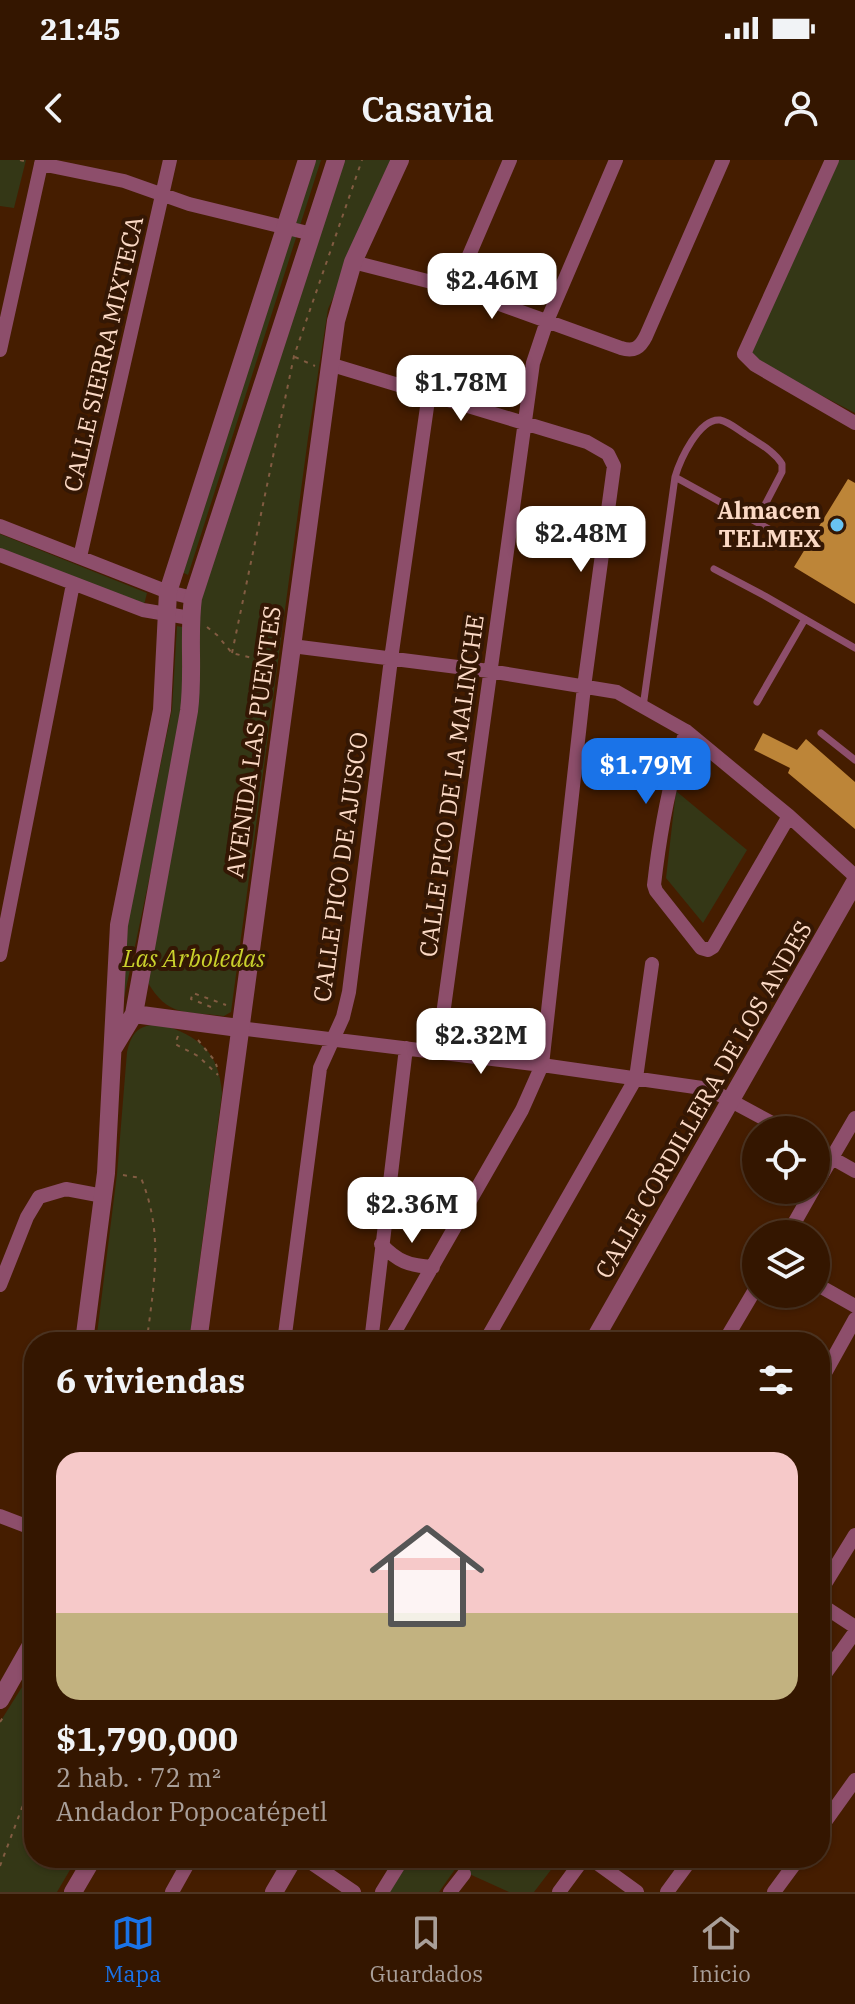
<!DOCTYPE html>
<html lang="es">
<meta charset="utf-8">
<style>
body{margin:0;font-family:"IBM Plex Serif",serif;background:#3f230f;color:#f1f3f6;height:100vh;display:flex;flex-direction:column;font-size:30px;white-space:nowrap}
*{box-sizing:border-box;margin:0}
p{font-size:26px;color:#a99f99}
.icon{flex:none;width:44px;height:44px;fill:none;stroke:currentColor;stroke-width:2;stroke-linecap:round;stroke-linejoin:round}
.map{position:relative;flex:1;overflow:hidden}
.sheet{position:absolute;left:24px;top:1172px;width:806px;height:536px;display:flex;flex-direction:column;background:#341600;border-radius:32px;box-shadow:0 2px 6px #0004,0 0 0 2px #4e3522}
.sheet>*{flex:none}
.buttons{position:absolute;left:742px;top:956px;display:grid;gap:16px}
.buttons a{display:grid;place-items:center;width:88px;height:88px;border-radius:50%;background:#341600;box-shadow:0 2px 6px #0004,0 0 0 2px #4e3522;font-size:40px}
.price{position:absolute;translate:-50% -68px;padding:0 18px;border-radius:16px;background:#fff;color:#222;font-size:26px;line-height:52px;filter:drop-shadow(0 2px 4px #0008)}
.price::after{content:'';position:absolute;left:50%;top:48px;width:24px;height:18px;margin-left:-12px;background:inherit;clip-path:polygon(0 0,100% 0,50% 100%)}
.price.current{background:#1a73e8;color:#fff}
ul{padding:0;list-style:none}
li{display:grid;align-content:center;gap:16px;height:424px;padding:0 32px}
li span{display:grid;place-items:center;height:248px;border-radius:24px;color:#555}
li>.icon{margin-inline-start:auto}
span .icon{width:144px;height:144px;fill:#fffc;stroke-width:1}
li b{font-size:34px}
h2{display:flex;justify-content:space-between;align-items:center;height:96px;padding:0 32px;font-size:34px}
.status{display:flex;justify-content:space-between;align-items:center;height:56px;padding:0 40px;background:#341600;direction:ltr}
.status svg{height:22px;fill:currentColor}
header{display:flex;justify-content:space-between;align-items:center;height:104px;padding:0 32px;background:#341600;font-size:36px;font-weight:600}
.menu{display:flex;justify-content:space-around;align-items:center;height:112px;border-top:2px solid #4e3522;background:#341600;font-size:22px;color:#a99f99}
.menu a{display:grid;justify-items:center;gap:4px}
.menu .current{color:#1a73e8}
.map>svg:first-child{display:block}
.green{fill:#343716}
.building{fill:#bd8538}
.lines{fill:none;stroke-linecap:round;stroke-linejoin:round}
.path{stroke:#825c42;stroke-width:2;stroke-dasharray:4 6;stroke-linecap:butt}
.service{stroke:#8d4e6b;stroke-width:7}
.minor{stroke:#8d4e6b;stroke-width:14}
.tertiary{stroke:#8d4e6b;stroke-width:18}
.poi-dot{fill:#69c3f1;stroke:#341704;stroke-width:3}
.labels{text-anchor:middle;stroke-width:8;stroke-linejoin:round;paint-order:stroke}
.street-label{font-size:24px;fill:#fbd9c5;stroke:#341704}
.poi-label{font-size:24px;font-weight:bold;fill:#fbd9c5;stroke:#341704;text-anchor:end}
.park-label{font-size:24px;font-style:italic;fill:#cad22c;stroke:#341704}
</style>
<div class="status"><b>21:45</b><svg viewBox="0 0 49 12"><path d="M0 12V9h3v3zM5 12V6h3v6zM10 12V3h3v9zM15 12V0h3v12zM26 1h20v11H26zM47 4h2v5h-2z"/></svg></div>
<header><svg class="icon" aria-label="back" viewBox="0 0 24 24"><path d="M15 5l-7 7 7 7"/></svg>Casavia<svg class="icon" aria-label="person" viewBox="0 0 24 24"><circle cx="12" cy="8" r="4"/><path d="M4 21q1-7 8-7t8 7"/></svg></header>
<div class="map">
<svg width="855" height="1732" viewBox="0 0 855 1732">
<rect width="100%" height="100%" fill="#451d00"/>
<path class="green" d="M0 0H26L14 48 0 46Z
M312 0H321L188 415 182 412Z
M343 0H395L328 149 308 278 231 852 224 856C186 851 168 858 147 821L200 435Z
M835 0H855V253L748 197Z
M0 374 147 433 143 449 0 390Z
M177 466 182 467 184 555 121 852 128 762 172 549Z
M676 631 747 690 703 763 666 718Z
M161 864C199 877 219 891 222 933L189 1182H96L117 1014 127 892C132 871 139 865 161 864Z
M34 1508V1698H77L57 1732H0V1562Z
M410 1698H560L534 1732H509L456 1708 439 1732H389Z"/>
<path class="building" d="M848 319 855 323V444L794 407Z
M763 573 797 590 806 579 855 622V669L788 613 790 608 754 590Z"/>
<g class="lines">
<path class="path" d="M20 0 28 2
M295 197 315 206
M207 467 217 475 232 493 272 503
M232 493 294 196 362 0
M211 847 191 839 193 833 226 845
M178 876 175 884 198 896 218 915
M198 880 215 901 217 907
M123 1015 141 1018C164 1074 154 1122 147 1179
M102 1173 169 1182
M0 1562 4 1556
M0 1706 34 1616"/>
<path class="service" d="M675 317C680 300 699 258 720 260 730 262 739 271 748 276 760 284 774 291 782 304V312L756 362
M714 409 765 436 855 488
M757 542 805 459
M643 547 675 317 769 369
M821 573 855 600"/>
<path class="minor" d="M832 0 744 194 755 205 855 263
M41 4 124 21 189 44 312 74
M353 102 455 128 621 188C634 192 640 188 646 176L723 0
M455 128 510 0
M0 190 42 0
M329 204 587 282 608 294 614 306 584 527 542 905 522 950 389 1182
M0 366 168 432 193 438
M0 395 143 450 190 458
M80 397 170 0
M292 486 489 511 617 532 686 571 789 656 855 716
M686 571C669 621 660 672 654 725L656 731 701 788 708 790 713 787 789 656
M0 795 73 424
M239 868 542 905 709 929 785 970
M438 891 533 203 547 161 616 0
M816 989 855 1011
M816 1025 855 958
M788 1074 813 1030
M381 1084C397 1101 409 1106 433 1107
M816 1124 855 1146
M0 1125 27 1057 39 1037 66 1029 103 1036
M284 1182 320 908 343 857 349 832 391 499 429 233
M371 1182 406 888
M485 1182 636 918 652 804
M724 1182 756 1128
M820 1222 855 1159
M0 1356 34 1369
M820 1432 855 1375
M820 1444 855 1467
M820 1521 855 1472
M820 1669 855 1620
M304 1698 354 1732
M590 1698 637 1732
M172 1732 191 1698
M382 1732 403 1698
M450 1732 464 1714
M559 1732 584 1698
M667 1732 692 1698
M774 1732 799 1698"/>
<path class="tertiary" d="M134 854 239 868
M114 887 134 854 189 551C194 513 188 475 193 438L336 0
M84 1182 106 1013 119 765 162 550 168 432 307 0
M198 1182 336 161 353 102 400 0
M593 1182 855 722
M0 1540 34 1480
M73 1732 93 1698
M274 1732 294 1698"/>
</g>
<circle class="poi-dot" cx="837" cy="365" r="8"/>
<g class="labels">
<g class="street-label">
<text transform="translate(104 194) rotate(-77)" y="8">CALLE SIERRA MIXTECA</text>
<text transform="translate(254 582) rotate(-82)" y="8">AVENIDA LAS PUENTES</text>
<text transform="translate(452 626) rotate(-82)" y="8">CALLE PICO DE LA MALINCHE</text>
<text transform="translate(341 707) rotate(-82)" y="8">CALLE PICO DE AJUSCO</text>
<text transform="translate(704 940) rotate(-60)" y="8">CALLE CORDILLERA DE LOS ANDES</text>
</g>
<g class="poi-label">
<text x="821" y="359">Almacen<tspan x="821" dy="28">TELMEX</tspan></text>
</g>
<g class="park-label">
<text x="194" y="807">Las Arboledas</text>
</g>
</g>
</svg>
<div class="buttons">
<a><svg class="icon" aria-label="locate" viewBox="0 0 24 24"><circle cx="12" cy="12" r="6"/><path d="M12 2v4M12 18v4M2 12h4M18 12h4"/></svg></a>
<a><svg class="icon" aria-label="layers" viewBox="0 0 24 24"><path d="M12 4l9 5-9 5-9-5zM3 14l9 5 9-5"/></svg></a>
</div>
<b class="price" style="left:492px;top:161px">$2.46M</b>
<b class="price" style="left:461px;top:263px">$1.78M</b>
<b class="price" style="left:581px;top:414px">$2.48M</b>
<b class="price current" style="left:646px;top:646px">$1.79M</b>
<b class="price" style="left:481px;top:916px">$2.32M</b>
<b class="price" style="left:412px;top:1085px">$2.36M</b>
<section class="sheet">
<h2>6 viviendas<svg class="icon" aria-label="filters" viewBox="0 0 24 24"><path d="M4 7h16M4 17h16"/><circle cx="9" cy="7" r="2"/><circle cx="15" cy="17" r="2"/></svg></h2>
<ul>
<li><span style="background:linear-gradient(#f6c9c9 65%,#c2b280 0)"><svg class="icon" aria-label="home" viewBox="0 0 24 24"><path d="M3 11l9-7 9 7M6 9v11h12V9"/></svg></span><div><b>$1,790,000</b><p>2 hab. · 72 m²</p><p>Andador Popocatépetl</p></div></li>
</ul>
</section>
</div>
<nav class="menu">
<a class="current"><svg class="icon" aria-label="map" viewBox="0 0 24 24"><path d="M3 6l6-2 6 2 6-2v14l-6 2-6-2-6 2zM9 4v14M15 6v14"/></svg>Mapa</a>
<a><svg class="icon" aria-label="saved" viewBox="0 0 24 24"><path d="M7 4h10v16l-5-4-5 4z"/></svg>Guardados</a>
<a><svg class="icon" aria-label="home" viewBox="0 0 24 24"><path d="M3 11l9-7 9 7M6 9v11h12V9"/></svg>Inicio</a>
</nav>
